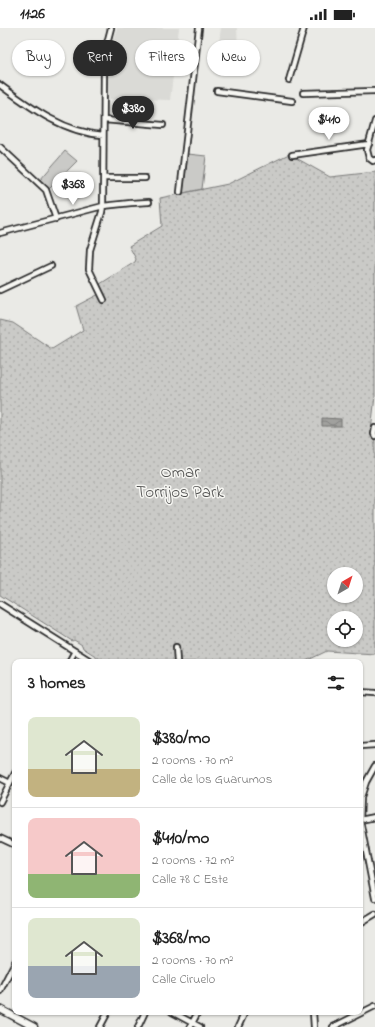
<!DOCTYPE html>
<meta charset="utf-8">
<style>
body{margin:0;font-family:"Indie Flower",sans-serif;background:#f2f2f2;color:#222;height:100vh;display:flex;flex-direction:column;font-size:15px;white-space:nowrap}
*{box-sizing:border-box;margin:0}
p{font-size:13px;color:#767676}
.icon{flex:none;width:22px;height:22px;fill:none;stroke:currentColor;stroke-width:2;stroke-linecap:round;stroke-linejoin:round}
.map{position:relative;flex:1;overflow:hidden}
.panel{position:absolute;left:12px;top:631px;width:351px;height:356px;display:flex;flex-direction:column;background:#fff;border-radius:8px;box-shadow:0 1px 3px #0004}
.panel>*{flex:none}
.top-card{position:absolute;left:12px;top:12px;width:351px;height:36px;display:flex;gap:8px}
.needle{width:26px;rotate:39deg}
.tools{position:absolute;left:327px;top:539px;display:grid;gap:8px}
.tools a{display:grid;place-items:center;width:36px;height:36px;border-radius:50%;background:#fff;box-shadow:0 1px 3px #0004;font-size:20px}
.price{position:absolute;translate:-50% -34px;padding:0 9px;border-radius:14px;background:#fff;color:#222;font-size:13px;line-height:26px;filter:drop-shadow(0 1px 2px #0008)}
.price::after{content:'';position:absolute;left:50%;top:24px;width:12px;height:9px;margin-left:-6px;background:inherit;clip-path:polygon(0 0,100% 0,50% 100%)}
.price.active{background:#2b2b2b;color:#fff}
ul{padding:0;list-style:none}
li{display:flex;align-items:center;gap:12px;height:100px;padding:0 16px}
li+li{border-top:1px solid #e0e0e0}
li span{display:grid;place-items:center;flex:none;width:112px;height:80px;border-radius:8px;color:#555}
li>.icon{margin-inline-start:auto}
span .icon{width:48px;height:48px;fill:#fffc;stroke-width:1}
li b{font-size:17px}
h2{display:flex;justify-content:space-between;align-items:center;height:48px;padding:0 16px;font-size:17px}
.chip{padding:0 14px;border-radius:18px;background:#fff;box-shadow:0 1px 3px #0004;font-size:14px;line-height:36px}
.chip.active{background:#2b2b2b;color:#fff}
.status{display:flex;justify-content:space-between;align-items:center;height:28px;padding:0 20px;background:#fff;direction:ltr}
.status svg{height:11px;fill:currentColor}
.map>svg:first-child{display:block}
.built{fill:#dadad6}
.grass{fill:#cacac7;stroke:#7a7a79}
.park{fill:url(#park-dots);stroke:#7a7a79;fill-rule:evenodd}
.water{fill:url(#water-waves);stroke:#727270}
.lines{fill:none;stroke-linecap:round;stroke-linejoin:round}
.minor-casing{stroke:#2b2b2b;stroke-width:8}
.major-casing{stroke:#2b2b2b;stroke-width:9}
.minor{stroke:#f6f6f2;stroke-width:4.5}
.major{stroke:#f6f6f2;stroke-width:6}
.labels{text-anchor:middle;stroke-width:3;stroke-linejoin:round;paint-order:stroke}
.park-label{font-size:17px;fill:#535352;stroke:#f6f6f2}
</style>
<div class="status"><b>11:26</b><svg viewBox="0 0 49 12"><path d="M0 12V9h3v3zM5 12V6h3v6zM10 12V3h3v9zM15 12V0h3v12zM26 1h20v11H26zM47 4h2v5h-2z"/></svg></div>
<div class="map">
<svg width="375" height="999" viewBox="0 0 375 999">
<defs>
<pattern id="park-dots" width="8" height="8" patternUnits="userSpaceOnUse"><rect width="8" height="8" fill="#cacac7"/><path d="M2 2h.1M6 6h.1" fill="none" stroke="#aeaeab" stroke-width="1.8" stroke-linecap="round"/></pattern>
<pattern id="water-waves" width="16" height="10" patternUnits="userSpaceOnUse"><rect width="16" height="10" fill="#a1a19e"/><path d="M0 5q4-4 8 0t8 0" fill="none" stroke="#838381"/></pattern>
</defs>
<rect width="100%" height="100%" fill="#eaeae6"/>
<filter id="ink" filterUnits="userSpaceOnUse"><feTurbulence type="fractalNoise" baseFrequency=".025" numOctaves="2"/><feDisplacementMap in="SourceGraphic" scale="8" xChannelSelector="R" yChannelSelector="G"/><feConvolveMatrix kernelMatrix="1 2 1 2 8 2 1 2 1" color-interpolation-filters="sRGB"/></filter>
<g filter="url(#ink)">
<path class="built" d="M117 0H179L170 72 139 71V73L109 71 108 46 110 19Z
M221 0H237L238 21H218Z"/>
<path class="grass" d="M65 123 77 133 49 161 40 152Z
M188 126 206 128 202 161 183 165Z"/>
<path class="park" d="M289 126 330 149 375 144V368L371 403 375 408V626L327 623 304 634H105L83 620 82 617 74 612 72 613 0 567V292L13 295 52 321 83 302 76 278 103 264 100 256 135 234 136 231 129 218 162 198 160 170 228 156ZM334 546H356V568H334ZM334 590H356V612H334Z"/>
<path class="water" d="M322 390 341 391V398H322Z"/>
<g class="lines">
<defs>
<path id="minor" d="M289 52 304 0
M0 57C30 79 64 105 103 107
M217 63 292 73
M303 65 375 63
M104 92 163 97
M375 93 367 122 369 130 373 133 375 132
M0 119 46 162 56 191
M292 127 369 116
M104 150H145
M180 164 199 0
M0 205 103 178 131 175 149 174
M0 262 51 238
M104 272 89 241 90 222 102 184 103 178 104 39 106 19 111 0
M375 400 374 406 375 408
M0 576 92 634
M176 619 177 634
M69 634 75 623
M360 664 375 665
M360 718 375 717
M375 738 366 754 361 769 360 792 375 870
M0 750 10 755
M0 774 15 745
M360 792 375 789
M0 810 15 817
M360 895 375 886
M0 963 15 934
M172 984 200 999
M313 984 314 999
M100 999 108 984
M138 999 145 984
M190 999 198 984
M238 999 245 984
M333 999 375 978"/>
<path id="major" d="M0 981 34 999"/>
</defs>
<use href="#minor" class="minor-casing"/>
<use href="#major" class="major-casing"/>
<use href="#minor" class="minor"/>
<use href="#major" class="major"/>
</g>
</g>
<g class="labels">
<g class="park-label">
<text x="180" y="449">Omar<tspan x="180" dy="20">Torrijos Park</tspan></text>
</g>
</g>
</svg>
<div class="tools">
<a><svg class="needle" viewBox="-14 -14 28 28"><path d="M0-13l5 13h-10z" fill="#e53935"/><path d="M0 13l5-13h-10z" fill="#767676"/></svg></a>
<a><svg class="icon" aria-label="locate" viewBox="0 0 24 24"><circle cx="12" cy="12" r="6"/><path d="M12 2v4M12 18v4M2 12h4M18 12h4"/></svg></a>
</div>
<b class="price active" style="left:133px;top:102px">$380</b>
<b class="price" style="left:329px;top:113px">$410</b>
<b class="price" style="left:73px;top:178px">$368</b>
<div class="top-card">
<a class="chip">Buy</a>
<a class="chip active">Rent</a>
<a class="chip">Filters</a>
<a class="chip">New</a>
</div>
<section class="panel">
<h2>3 homes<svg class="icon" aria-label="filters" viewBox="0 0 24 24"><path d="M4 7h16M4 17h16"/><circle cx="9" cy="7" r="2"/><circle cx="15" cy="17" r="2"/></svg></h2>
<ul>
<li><span style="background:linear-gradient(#dfe7d0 65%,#c2b280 0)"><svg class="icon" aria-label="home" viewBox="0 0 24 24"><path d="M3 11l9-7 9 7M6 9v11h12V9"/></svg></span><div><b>$380/mo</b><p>2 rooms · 70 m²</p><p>Calle de los Guarumos</p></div></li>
<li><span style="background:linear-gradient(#f6c9c9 70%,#8fb573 0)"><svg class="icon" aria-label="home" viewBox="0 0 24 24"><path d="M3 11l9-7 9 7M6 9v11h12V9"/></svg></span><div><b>$410/mo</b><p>2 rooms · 72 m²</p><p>Calle 78 C Este</p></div></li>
<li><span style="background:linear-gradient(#dfe7d0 60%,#9aa5b1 0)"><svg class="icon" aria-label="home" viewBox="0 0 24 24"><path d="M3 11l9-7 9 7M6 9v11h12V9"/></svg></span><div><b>$368/mo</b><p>2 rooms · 70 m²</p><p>Calle Ciruelo</p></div></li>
</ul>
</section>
</div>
